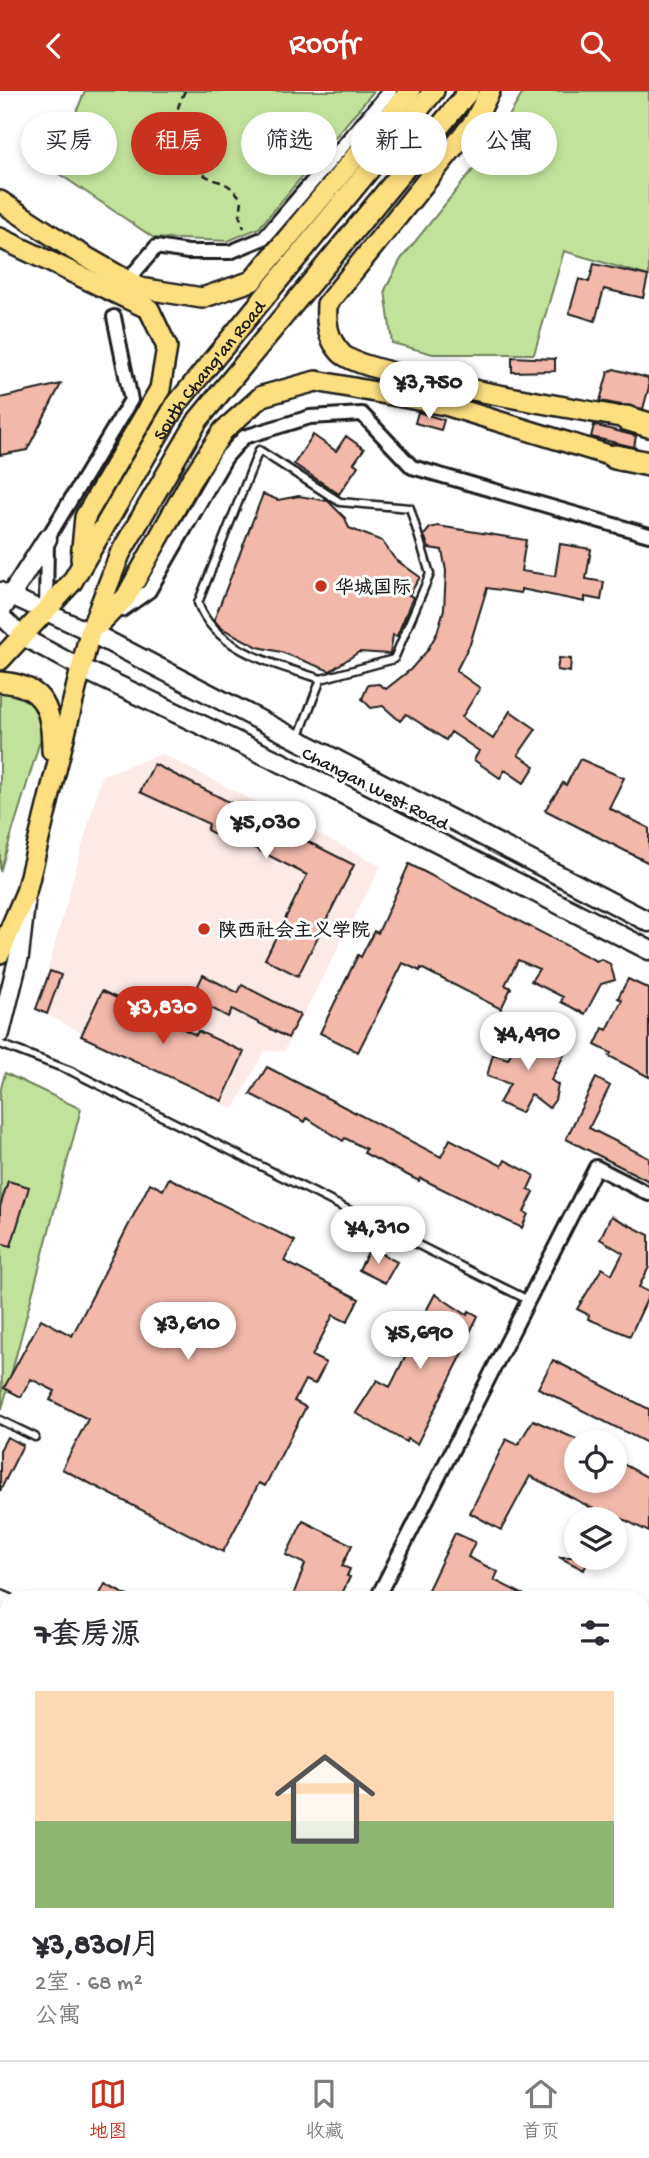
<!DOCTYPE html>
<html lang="zh">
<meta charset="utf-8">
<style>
body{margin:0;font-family:"Gochi Hand","LXGW WenKai TC",sans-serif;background:#f7f7f7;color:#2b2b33;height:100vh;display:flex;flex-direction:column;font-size:26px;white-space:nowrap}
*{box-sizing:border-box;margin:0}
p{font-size:23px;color:#7c7c81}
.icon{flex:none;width:38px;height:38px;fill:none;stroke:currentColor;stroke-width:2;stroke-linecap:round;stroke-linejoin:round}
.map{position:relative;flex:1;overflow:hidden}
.side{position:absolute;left:0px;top:1500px;width:649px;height:471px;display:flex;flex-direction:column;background:#fff;border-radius:21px 21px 0 0;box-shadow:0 4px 10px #0003}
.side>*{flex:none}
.guide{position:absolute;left:21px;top:21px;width:607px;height:63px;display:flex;gap:14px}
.tools{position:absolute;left:564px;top:1339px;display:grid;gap:14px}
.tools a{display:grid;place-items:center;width:63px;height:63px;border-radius:50%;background:#fff;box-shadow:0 4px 10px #0003;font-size:35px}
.price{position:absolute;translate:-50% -60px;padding:0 16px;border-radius:24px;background:#fff;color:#222;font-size:23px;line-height:46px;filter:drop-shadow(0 2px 4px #0008)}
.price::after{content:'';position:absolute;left:50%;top:42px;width:21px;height:16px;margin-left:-10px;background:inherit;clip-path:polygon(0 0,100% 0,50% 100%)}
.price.current{background:#c8321e;color:#fff}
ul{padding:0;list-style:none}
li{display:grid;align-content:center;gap:14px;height:371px;padding:0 35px}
li span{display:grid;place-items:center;height:217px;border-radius:0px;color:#555}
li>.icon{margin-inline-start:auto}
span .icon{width:126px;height:126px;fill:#fffc;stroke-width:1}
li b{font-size:30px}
h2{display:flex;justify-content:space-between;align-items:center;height:84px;padding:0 35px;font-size:30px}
.pill{padding:0 24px;border-radius:32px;background:#fff;box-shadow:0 4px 10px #0003;font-size:24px;line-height:63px}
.pill.current{background:#c8321e;color:#fff}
header{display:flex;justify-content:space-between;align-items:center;height:91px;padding:0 35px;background:#c8321e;color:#fff;font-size:32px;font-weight:600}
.tabs{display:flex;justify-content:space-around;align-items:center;height:98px;border-top:2px solid #e1e1e2;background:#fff;font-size:19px;color:#7c7c81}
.tabs a{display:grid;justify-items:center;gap:4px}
.tabs .current{color:#c8321e}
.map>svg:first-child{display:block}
.built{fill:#fbeae6}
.green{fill:#c2e29b;stroke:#6f7f5c;stroke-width:2}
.building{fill:#f2b8aa;stroke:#1c1c1c;stroke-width:2}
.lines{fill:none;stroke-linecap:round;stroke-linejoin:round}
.service-casing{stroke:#1c1c1c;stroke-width:11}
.minor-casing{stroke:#1c1c1c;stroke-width:18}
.tertiary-casing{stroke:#1c1c1c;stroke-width:21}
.secondary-casing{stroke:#1c1c1c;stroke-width:23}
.primary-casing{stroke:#1c1c1c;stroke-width:24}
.motorway-casing{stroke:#1c1c1c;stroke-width:28}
.path{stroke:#1c1c1c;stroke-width:2.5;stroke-dasharray:7 5;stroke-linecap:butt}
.service{stroke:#fff;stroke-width:6}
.minor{stroke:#fff;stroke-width:12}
.tertiary{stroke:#fff;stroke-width:16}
.secondary{stroke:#fff;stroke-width:18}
.primary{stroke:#fddf80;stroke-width:19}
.motorway{stroke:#fddf80;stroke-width:23}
.poi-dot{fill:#c8321e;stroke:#fff;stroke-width:2.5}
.labels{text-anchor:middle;stroke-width:6;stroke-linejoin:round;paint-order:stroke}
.street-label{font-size:19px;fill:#1c1c1c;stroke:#fff}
.poi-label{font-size:19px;font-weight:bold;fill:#1c1c1c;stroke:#fff;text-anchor:start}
</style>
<header><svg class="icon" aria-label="back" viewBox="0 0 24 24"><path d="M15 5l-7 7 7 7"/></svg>Roofr<svg class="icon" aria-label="search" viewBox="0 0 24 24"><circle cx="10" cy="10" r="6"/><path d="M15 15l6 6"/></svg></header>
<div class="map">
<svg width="649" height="1969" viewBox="0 0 649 1969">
<rect width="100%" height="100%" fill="#fff"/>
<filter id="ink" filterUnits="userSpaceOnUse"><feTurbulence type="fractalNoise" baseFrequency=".0143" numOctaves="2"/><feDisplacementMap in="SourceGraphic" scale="14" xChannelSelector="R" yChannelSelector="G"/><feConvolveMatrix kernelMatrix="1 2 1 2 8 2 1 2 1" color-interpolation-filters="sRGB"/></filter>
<g filter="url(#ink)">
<path class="built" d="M162 663 381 775 284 960H264L234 1018 47 924 42 900 102 684Z
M0 1656 7 1659V1964H490L487 1969H0Z"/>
<path class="green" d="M85 0H374L259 137 228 150 154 147 52 78Z
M524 0H649V185L564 160 534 263H433L392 252 385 199 401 168 488 60Z
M0 596 37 611 44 637 0 781Z
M5 982 81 1018 2 1318 0 1001Z"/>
<path class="building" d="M594 173 648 185 643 207 604 198 595 230 569 222 579 188 589 191Z
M512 266 555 268V280L512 281Z
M614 278 648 287 649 296 643 318 600 310 608 281Z
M61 293 27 359 0 364V307Z
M418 321 444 329 441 339 415 332Z
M594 334 636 345 634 356 591 346Z
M313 344 336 360 346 345 364 358 354 372 358 375 339 403 294 373Z
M263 403 278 409 299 405 328 410 345 427 349 437 382 450 395 468 420 486 409 504 413 506 397 545 393 544 390 563 359 561 330 580 281 561 258 556 221 537 214 529Z
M438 435 526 449 521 480 555 485 560 453 591 458 586 488 604 491 601 509 585 506V511L521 498V502L487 497 470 553 456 580 480 597 462 626 493 648 510 620 536 638 518 664 535 675 524 692 505 679 500 687 474 669 479 660 451 641 446 649 406 623 400 630 383 615 371 617 362 608 368 594 379 593 386 598 410 579 427 560 437 542 444 518 446 480 442 459 429 457 424 444 430 437Z
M559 567 571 568 570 581 557 579Z
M580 668 624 687 609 717 649 737V772L545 719 563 692 566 694Z
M154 673 354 774 298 885 265 868 307 784 221 740 218 745 207 739 209 733 140 701Z
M409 773 596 870 601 868 610 873 615 889 601 893 585 923 561 911 563 906 531 890 539 878 518 869 505 894 511 897 501 918 421 877 420 880 403 872 358 961 320 942 358 864 361 866 374 840 378 842Z
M50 880 61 884 47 923 36 918Z
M203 884 238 902 242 894 300 924 288 947 232 918 228 926 192 907Z
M628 888 649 898V986L609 965 611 962 595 954 603 937 607 939 622 909 618 907Z
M102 900 196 944 198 940 244 961 222 1010 81 945Z
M522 940 565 962 551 989 558 994 555 1009 549 1017 531 1003 521 1022 499 1012 510 993 487 985 493 963 508 968Z
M267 976 441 1066 450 1048 502 1075 505 1069 528 1081 534 1085 528 1098 534 1101 524 1121 528 1123 522 1137 420 1087 419 1090 364 1062 366 1058 345 1047 343 1050 307 1027 305 1031 250 1003Z
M596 987 610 995 589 1037 649 1067V1090L566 1048Z
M169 1087 295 1150 284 1170 359 1208 347 1231 333 1224 312 1265 326 1272 315 1293 305 1289 294 1310 306 1316 265 1395 259 1392 223 1461 62 1378 88 1328 50 1309 55 1300 31 1288 21 1306 4 1297 41 1228 72 1245 150 1092 163 1099Z
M8 1090 29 1096 11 1155 0 1152V1116Z
M611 1125 649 1144V1176L639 1196 649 1201V1204L630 1245 588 1228 589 1224 577 1218 602 1177 612 1183 623 1162 600 1148Z
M370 1157 397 1171 385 1192 359 1179Z
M435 1203 467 1224 469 1220 478 1225 465 1251 468 1252 417 1353 407 1348 406 1351 356 1322 377 1289 390 1296 408 1260 393 1252 403 1232 410 1236 417 1223 423 1226Z
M553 1269 649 1318V1353L538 1297Z
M533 1329 576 1348V1390H614V1368L649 1387V1441L619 1426 617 1430 530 1385 501 1439 470 1422 506 1348 518 1354Z
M7 1346 23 1354 0 1400V1359Z
M303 1430 352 1454 342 1475 350 1478 347 1485 350 1486 340 1507H292L305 1473 286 1464Z
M455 1442 475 1451 468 1466 498 1481 494 1489 530 1507H424Z
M559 1466H590L584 1479Z
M105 1493 131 1507H98Z"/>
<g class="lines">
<defs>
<path id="service" d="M298 647 321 588 394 568 430 483 410 417 340 411 259 359 198 512C215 560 277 574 321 588
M0 953 71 980 528 1209
M0 1329 35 1346"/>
<path id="minor" d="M134 182 156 156 188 161H230L264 147 390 0
M362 323 412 376 649 444
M46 519 47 448 131 309 114 226
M122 519 149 500 226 366 244 346 310 326 362 323
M377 1507 596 1076 649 1103"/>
<path id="tertiary" d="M0 500 90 541
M0 524 23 546 81 577
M0 1508 7 1511
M0 1524 7 1528
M642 1711 649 1698
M642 1834 649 1836
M642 1851 649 1853
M511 1969 513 1964"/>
<path id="secondary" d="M0 521 47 448
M90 541 649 831
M81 577 284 673 649 859
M0 942 19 865 25 812"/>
<g id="primary">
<path d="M490 0 474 31 327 213C326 232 327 247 341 262 358 283 585 319 626 327"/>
<path d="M0 110 74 159 140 197 202 207 252 190 410 0"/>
<path d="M0 147 149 218 167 256 160 298 85 426 81 468"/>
<path d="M99 533 126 506 191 389 223 340 262 305 316 290 445 314 615 366"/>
<path id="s1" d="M0 569 72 491 175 315 434 0"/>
<path d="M0 591C46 594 52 620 52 660"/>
<path d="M0 862 26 801 90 541 120 463 198 329 469 0"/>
</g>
<path id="motorway" d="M626 327 649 334
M615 366 649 373"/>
</defs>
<use href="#service" class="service-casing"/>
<use href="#minor" class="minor-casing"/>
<use href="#tertiary" class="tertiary-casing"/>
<use href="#secondary" class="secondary-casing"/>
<use href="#primary" class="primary-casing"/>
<use href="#motorway" class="motorway-casing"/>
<path class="path" d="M185 0C169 31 170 62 201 82 221 95 225 86 242 109L240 126 244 137"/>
<use href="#service" class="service"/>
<use href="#minor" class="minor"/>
<use href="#tertiary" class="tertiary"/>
<use href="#secondary" class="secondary"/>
<use href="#primary" class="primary"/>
<use href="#motorway" class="motorway"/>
</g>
</g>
<g class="poi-dot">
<circle cx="321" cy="495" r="7"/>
<circle cx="204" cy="838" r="7"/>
</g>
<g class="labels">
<g class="street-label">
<text dy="7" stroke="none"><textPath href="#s1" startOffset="359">South Chang'an Road</textPath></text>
<text transform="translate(376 696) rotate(27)" y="7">Changan West Road</text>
</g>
<g class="poi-label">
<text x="335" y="502">华城国际</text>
<text x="218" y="845">陕西社会主义学院</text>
</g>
</g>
</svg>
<div class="tools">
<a><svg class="icon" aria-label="locate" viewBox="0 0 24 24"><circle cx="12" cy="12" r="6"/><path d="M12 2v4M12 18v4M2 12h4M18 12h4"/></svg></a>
<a><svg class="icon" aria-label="layers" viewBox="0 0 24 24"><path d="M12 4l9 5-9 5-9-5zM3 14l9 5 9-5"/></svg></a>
</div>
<b class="price" style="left:429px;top:330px">¥3,750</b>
<b class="price" style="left:266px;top:770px">¥5,030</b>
<b class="price current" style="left:163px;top:955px">¥3,830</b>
<b class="price" style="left:528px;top:981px">¥4,490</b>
<b class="price" style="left:378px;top:1175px">¥4,310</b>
<b class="price" style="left:188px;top:1271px">¥3,610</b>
<b class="price" style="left:420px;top:1280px">¥5,690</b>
<div class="guide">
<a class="pill">买房</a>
<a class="pill current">租房</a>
<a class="pill">筛选</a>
<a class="pill">新上</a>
<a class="pill">公寓</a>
</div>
<section class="side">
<h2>7套房源<svg class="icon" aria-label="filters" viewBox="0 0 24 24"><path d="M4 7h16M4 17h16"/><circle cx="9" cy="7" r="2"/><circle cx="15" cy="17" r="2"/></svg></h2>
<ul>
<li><span style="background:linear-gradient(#ffd9b3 60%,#8fb573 0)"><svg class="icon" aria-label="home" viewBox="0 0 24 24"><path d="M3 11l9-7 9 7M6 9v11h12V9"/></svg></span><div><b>¥3,830/月</b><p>2室 · 68 m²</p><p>公寓</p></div></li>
</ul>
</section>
</div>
<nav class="tabs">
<a class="current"><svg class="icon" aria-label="map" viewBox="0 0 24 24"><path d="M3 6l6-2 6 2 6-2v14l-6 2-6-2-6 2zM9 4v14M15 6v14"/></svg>地图</a>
<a><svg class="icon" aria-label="saved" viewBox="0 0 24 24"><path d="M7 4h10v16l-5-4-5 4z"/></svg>收藏</a>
<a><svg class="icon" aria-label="home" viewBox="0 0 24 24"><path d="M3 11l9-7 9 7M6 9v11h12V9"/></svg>首页</a>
</nav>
